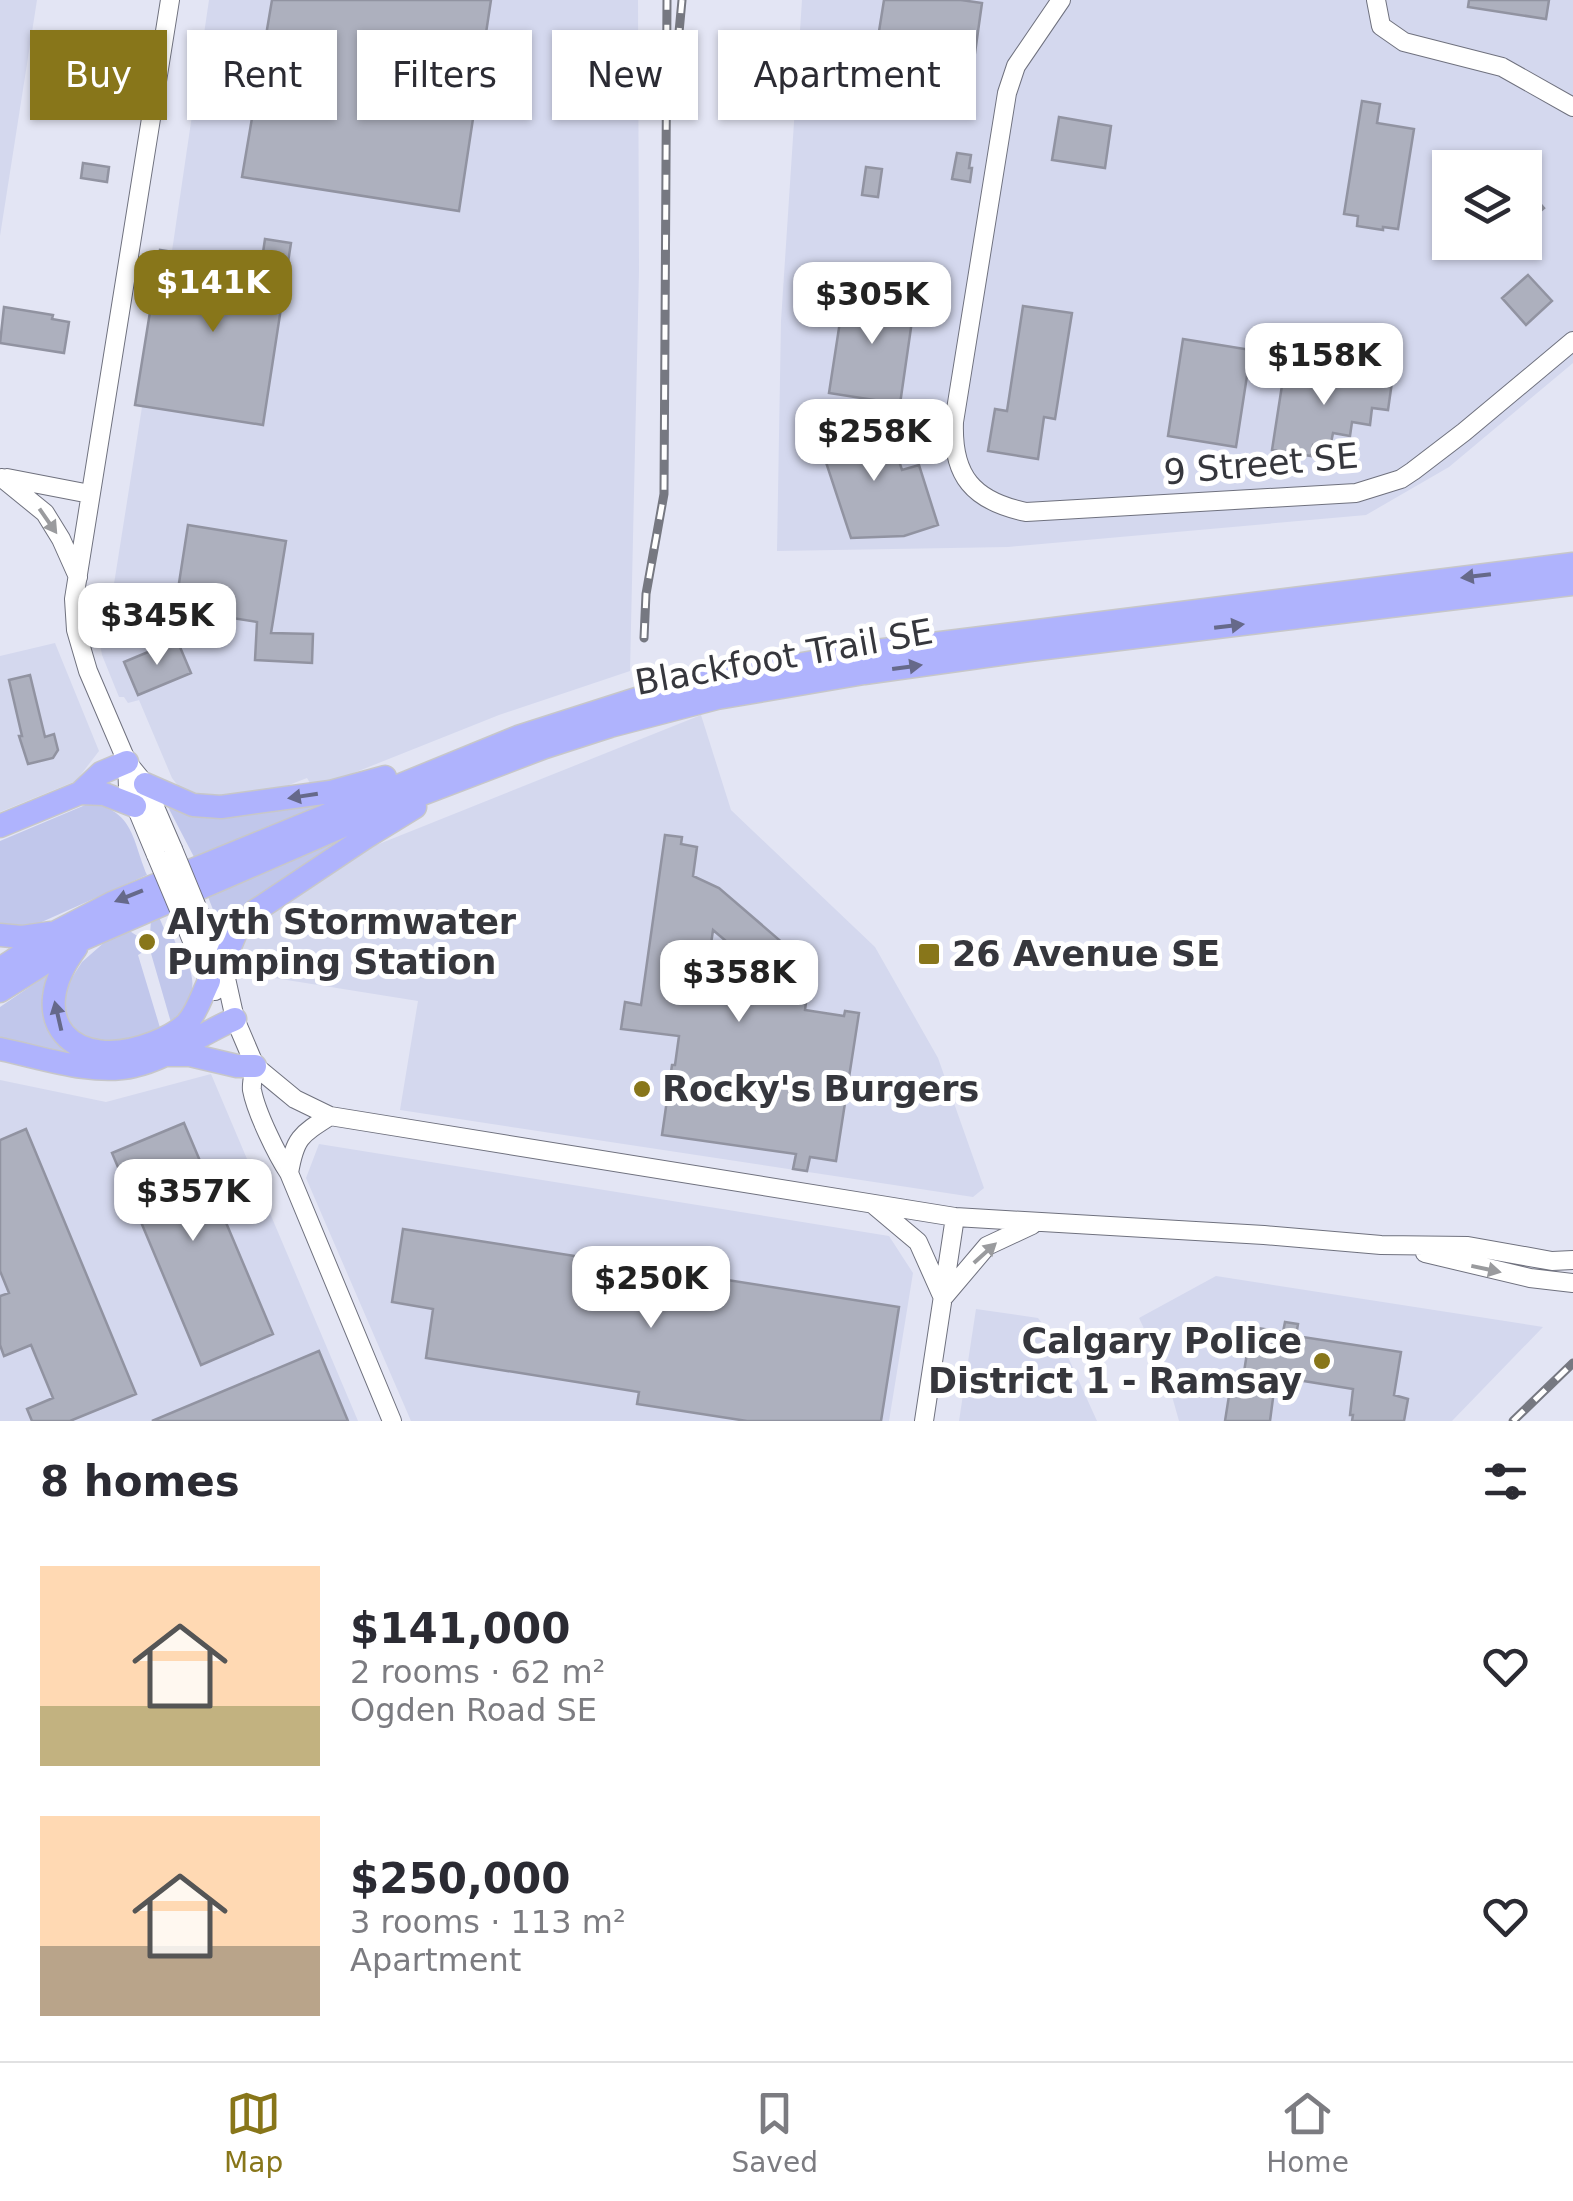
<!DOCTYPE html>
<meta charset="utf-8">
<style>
body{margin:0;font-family:"DejaVu Sans",sans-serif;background:#f2f2f3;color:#2b2b33;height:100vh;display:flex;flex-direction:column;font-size:38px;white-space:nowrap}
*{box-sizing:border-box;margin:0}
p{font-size:32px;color:#7c7c81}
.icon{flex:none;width:55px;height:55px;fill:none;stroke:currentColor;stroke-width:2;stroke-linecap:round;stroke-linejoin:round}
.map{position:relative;height:1421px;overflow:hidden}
.panel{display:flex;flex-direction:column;background:#fff;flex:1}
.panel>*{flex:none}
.top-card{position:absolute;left:30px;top:30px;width:1000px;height:90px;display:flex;gap:20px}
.fabs{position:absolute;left:1432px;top:150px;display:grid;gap:20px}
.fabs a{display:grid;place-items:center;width:110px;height:110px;border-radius:0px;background:#fff;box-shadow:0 2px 8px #0004;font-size:50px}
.price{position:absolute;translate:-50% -85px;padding:0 22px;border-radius:20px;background:#fff;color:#222;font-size:32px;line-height:65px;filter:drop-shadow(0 2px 5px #0008)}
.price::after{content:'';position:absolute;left:50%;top:60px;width:30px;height:22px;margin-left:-15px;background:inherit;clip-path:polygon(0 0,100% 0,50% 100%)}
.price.active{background:#88761a;color:#fff}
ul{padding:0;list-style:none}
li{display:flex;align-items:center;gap:30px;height:250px;padding:0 40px}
li span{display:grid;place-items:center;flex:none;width:280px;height:200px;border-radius:0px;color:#555}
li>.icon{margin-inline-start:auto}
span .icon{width:120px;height:120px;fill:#fffc;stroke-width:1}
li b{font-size:42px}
h2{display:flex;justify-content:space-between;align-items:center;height:120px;padding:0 40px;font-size:42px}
.chip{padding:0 35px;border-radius:0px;background:#fff;box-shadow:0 2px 8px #0004;font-size:35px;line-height:90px}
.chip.active{background:#88761a;color:#fff}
.dock{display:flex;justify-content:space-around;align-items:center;height:140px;border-top:2px solid #e1e1e2;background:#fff;font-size:28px;color:#7c7c81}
.dock a{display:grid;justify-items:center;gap:5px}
.dock .active{color:#88761a}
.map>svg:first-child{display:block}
.built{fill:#d4d8ee;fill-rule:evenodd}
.green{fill:#c1c7eb}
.building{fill:#adb0be;stroke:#9193a1;stroke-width:2.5;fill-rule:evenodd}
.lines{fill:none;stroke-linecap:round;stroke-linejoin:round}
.minor-casing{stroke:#6f717e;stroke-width:20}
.major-casing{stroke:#c7c7c9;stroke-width:25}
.minor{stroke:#fff;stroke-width:18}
.major{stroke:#afb3fd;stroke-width:22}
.rail-casing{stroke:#767881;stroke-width:9}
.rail{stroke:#fff;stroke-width:5;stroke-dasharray:15;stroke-linecap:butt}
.minor-bridge-casing{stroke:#6f717e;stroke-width:20;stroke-linecap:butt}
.minor-bridge{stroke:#fff;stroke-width:18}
.oneway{fill:#9a9b9e}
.oneway2{fill:#66698a}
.poi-dot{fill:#88761a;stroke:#fff;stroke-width:4}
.labels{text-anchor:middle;stroke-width:10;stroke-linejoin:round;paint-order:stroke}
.street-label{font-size:35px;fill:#36373d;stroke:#fff}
.poi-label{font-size:35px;font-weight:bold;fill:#36373d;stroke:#fff;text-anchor:start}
</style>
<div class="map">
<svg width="1573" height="1421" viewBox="0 0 1573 1421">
<rect width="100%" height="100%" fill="#e3e5f4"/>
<path class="built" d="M0 0H37L0 236Z
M209 0H638L639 271 630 671 499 715 331 782 310 783 307 778 276 790 206 799 179 787 172 778 139 700 128 703 124 697H119L102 655 97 625H112L114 584 142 407 135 405 160 250 172 251Z
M802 0H1573V363L1449 467 1366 515 1008 547 777 551 781 321ZM1450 168H1525V242H1450Z
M55 643 99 751 76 781 0 812V656Z
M701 715 731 810 875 947 938 1058 984 1188 973 1197 400 1110 418 1001 236 972 245 933 354 854Z
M211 1074 358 1421H0V1080L106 1102Z
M319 1144 889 1236 913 1273 889 1421H411L306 1178Z
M1216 1276 1543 1327 1452 1421H1179L1166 1375 1139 1318Z
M976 1309 1038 1318 1068 1357 1097 1421H959Z"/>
<path class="green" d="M347 796 239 842 237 839 194 857 168 807 188 815 211 818Z
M90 803C134 811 132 839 147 875L35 925 0 930V841Z
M359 829 224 937 208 897 253 878V873Z
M159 917 168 938 174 939 177 947 181 946C198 987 197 989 172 1026L150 950 156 948 150 935 151 920Z
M128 930 139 937 143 952 138 955 161 1031 143 1039 94 1043 73 1031 63 1011 69 977 73 976 82 962 107 940Z
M53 971 75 1055 0 1038V1007Z"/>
<path class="building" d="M272 0H491L459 211 242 177Z
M884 0H961L982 3 974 60 957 57 948 64 928 41 922 83 872 75Z
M1469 0H1549L1546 19 1468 7Z
M1362 101 1380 104 1377 123 1414 129 1398 229 1383 227V230L1357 226 1358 216 1344 214Z
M1059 117 1111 126 1105 168 1052 160Z
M957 153 971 155 969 168H972L970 182 952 179Z
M83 163 109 167 107 182 81 178Z
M866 167 882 169 878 197 862 195Z
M1525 186 1544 208 1525 224Z
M265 239 291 243 263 425 135 405 160 250 261 266Z
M1528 275 1552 301 1526 325 1502 298Z
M845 289 915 300 900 404 829 393Z
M1023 306 1072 313 1055 419 1044 417 1038 459 988 451 995 409 1007 411Z
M4 307 53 315 52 319 69 322 64 353 0 343Z
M1183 339 1251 350 1236 447 1168 436Z
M1285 366 1392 382 1388 410 1372 408 1370 425 1352 422 1350 436 1333 433 1330 448 1313 445 1311 456 1272 450Z
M863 415 875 449 893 443 902 470 919 465 938 525 904 536 851 538 816 432Z
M188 525 286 541 271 633 313 634 312 663 255 660 257 622 175 609Z
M177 640 191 673 138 695 124 662Z
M30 675 45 737 54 734 58 750 53 758 28 764 19 736H22L9 680Z
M665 835 682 837 681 844 697 847 693 876 719 888 784 944 770 960 811 967 805 1010 844 1016 845 1011 859 1013 836 1161 810 1157 807 1171 793 1169 796 1154 662 1135 672 1065H675L679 1036 621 1029 625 1002 641 1005ZM713 930 761 971 764 973 708 965Z
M184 1123 273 1334 201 1365 112 1153Z
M26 1129 136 1394 70 1421H32L27 1409 53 1398 31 1345 4 1356 0 1345V1296L9 1293 0 1271V1140Z
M403 1229 899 1307 881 1421H747L637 1404 639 1392 426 1358 433 1309 392 1302Z
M1285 1322 1298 1324 1296 1336 1401 1352 1394 1395 1408 1399 1404 1421H1352L1353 1415H1350L1353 1389 1285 1378 1284 1384 1275 1383 1270 1421H1225L1231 1383 1242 1385 1251 1327 1283 1332Z
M319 1351 348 1421H152Z"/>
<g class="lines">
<defs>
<path id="minor" d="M170 0 74 599 76 630 88 671 127 762 145 784 173 849
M1061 0 1016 66 1007 93 954 422C952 476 973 501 1026 512L1356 493 1401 479 1413 471 1464 432 1573 341
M1376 0 1381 26 1404 42 1502 67 1573 107
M2 478 45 513 61 539 78 577
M7 478 90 494
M127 763 128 788 156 855
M201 917 225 974 235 1019 255 1066 295 1099 330 1116 955 1217 1264 1235 1381 1245 1468 1246 1552 1261 1573 1260
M185 924 206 975 215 991
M255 1066C254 1073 251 1083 252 1090 256 1112 277 1155 289 1173L392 1421
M289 1173C295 1138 300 1135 330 1116
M874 1205 918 1242 943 1298
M1425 1253 1530 1278 1573 1283
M943 1298 987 1246 1032 1225
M924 1421 955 1217"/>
<path id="major" d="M145 784 193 805 221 807 330 792 385 777
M80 793 104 794 135 806
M0 826 80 793 101 773 127 762
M0 935 22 937 50 933
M76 948C22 1020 73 1074 153 1043 166 1038 177 1033 187 1023 197 1012 202 995 209 981
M222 966 237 930 255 911 366 837 415 807
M0 969 58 931 112 903 518 737 646 696 712 680 876 651 1573 564
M0 991 83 939 380 810 545 747 610 726 717 698 864 673 1029 650 1573 584
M0 1049C40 1057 93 1076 134 1066 167 1059 202 1033 235 1019
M166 1055H190L237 1066H255"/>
</defs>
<use href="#minor" class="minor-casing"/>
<use href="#major" class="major-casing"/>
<use href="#minor" class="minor"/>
<use href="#major" class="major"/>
<defs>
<path id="rail" d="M678 43 682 0
M644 638 646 594 664 494 667 0
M1513 1421 1573 1363"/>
</defs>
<use href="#rail" class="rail-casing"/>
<use href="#rail" class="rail"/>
<defs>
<path id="minor-bridge" d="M173 849 201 917
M156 855 185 924"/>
</defs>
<use href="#minor-bridge" class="minor-bridge-casing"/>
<use href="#minor-bridge" class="minor-bridge"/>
</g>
<defs><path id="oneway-solid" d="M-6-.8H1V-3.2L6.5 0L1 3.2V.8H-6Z" transform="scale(2.5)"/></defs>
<g class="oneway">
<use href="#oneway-solid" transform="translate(48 521) rotate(55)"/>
<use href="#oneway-solid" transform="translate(985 1253) rotate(-42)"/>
<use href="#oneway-solid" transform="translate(1486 1269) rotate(12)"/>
</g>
<g class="oneway2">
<use href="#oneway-solid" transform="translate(1476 576) rotate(173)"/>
<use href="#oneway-solid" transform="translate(1229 626) rotate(-7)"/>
<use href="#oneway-solid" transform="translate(907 667) rotate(-8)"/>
<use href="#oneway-solid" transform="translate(303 796) rotate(171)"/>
<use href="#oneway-solid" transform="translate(129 896) rotate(158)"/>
<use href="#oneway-solid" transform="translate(58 1016) rotate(-103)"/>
</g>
<g class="poi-dot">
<circle cx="147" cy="942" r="10"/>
<rect x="917" y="942" width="24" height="24" rx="5"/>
<circle cx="642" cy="1089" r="10"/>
<circle cx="1322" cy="1361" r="10"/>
</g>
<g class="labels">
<g class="street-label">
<text transform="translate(1261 464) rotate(-5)" y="12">9 Street SE</text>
<text transform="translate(784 657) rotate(-10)" y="12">Blackfoot Trail SE</text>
</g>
<g class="poi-label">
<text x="167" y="934">Alyth Stormwater<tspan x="167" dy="40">Pumping Station</tspan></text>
<text x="952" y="966">26 Avenue SE</text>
<text x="662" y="1101">Rocky's Burgers</text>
<text x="1302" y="1353" text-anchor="end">Calgary Police<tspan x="1302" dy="40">District 1 - Ramsay</tspan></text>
</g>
</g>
</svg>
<div class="fabs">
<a><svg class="icon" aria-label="layers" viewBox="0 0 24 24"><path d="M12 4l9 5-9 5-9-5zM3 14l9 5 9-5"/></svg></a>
</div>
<b class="price active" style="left:213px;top:335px">$141K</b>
<b class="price" style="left:872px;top:347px">$305K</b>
<b class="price" style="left:1324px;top:408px">$158K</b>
<b class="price" style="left:874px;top:484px">$258K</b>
<b class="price" style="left:157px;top:668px">$345K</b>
<b class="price" style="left:739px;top:1025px">$358K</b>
<b class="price" style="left:193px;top:1244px">$357K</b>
<b class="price" style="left:651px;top:1331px">$250K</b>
<div class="top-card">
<a class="chip active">Buy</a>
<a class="chip">Rent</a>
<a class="chip">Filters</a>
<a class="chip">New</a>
<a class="chip">Apartment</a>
</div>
</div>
<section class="panel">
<h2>8 homes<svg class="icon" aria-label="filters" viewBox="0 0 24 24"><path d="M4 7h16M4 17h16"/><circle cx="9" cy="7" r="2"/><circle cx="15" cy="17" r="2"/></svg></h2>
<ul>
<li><span style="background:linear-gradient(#ffd9b3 70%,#c2b280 0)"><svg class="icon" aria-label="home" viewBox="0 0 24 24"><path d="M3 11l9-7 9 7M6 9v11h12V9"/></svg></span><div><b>$141,000</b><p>2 rooms · 62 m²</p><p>Ogden Road SE</p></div><svg class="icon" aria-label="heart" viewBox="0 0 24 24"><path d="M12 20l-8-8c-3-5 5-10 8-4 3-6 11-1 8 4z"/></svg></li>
<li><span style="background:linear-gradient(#ffd9b3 65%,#b9a48a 0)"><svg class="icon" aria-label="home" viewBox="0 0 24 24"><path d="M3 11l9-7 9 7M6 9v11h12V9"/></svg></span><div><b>$250,000</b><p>3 rooms · 113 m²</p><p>Apartment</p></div><svg class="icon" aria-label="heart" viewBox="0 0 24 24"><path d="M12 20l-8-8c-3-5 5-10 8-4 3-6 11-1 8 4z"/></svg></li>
</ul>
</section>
<nav class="dock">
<a class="active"><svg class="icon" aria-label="map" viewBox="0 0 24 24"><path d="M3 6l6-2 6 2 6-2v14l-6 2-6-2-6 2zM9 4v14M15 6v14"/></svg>Map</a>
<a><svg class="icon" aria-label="saved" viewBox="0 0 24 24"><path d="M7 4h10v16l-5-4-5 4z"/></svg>Saved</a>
<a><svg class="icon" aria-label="home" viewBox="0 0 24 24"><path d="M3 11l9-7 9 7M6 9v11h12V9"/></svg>Home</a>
</nav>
